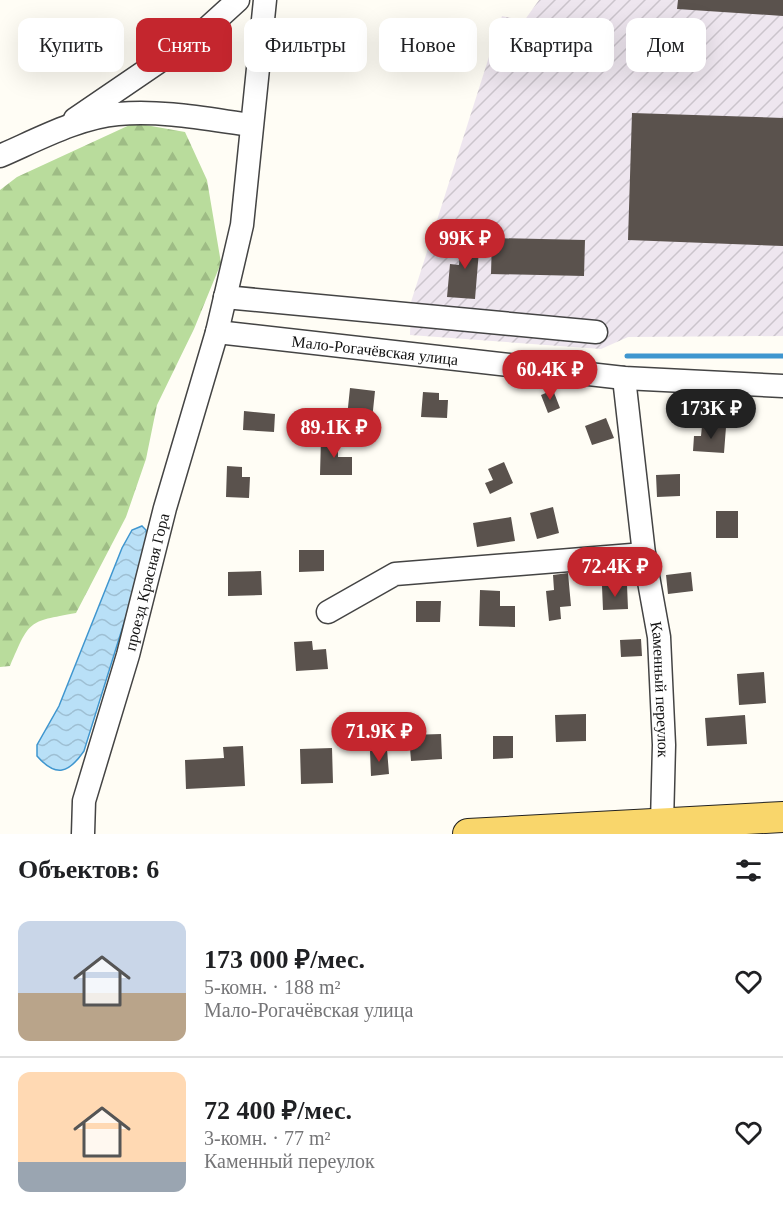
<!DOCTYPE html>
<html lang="ru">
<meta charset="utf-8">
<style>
body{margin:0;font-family:Georgia,serif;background:#f2f2f2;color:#202124;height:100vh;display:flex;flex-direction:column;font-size:22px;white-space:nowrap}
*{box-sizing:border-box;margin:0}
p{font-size:20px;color:#757577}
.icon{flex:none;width:33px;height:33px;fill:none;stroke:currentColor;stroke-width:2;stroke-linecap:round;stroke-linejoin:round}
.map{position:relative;height:834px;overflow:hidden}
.sheet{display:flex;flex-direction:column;background:#fff;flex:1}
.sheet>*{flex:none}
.banner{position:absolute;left:18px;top:18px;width:747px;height:54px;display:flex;gap:12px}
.price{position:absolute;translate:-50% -51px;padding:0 14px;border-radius:21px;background:#c4262e;color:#fff;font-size:20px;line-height:39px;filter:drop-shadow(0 2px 3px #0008)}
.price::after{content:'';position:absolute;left:50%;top:36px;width:18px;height:14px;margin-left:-9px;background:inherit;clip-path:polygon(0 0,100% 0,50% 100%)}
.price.selected{background:#222;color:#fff}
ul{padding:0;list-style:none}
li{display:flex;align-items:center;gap:18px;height:150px;padding:0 18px}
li+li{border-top:2px solid #e0e0e0}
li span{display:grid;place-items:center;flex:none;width:168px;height:120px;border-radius:12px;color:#555}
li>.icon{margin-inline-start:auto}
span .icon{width:72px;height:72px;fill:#fffc;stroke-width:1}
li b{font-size:26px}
h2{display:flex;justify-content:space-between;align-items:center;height:72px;padding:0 18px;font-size:26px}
.tag{padding:0 21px;border-radius:12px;background:#fff;box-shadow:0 6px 24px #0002;font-size:21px;line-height:54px}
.tag.selected{background:#c4262e;color:#fff}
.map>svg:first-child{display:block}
.industrial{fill:url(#industrial-furrows)}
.forest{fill:url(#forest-firs)}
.water{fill:url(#water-waves);stroke:#3f96cf;stroke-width:1.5}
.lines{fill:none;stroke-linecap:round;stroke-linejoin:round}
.stream{stroke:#3f96cf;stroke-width:5}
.building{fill:#5a524d}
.minor-casing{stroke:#444;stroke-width:25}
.major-casing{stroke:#222;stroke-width:32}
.minor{stroke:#fff;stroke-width:22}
.major{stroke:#f9d66b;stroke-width:30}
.labels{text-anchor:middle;stroke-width:6;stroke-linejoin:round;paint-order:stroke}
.street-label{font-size:16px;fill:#111;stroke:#fff}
</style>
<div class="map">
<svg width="783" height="834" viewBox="0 0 783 834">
<defs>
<pattern id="industrial-furrows" width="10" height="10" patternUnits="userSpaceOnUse" patternTransform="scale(1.5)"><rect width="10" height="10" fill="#eee6ef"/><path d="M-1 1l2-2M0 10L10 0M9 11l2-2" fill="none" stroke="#cbc4cc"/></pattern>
<pattern id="forest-firs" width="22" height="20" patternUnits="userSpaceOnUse" patternTransform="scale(1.5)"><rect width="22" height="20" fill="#b9dc9c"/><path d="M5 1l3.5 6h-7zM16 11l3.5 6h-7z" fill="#9ebc85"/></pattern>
<pattern id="water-waves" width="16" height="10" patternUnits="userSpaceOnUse" patternTransform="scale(1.5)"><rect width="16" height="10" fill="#b9e0f7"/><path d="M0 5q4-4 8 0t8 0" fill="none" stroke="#9ebfd3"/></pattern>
</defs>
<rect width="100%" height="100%" fill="#fffdf5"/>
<path class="industrial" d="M539 0H783V336L628 337 601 349 410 335 411 302 502 16 524 21Z"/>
<path class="forest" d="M134 123 185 132 207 180 221 263 194 329 157 405 146 459 126 517 76 613C27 622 30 620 10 666L0 667V190L17 177Z"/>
<path class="water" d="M142 526 146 530 148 546 84 751C69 773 56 778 37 756V745L59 706 122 548 132 530Z"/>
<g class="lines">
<path class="stream" d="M627 356H783"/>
</g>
<path class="building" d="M678 0H783V16L677 9Z
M513 45 533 47 532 57 512 55Z
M632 113 783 118V246L628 240Z
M461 236 480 238 475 299 447 297 450 264 459 265Z
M492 238 585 240 584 276 491 274Z
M350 388 375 391 372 420 347 417Z
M553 390 560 408 548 413 541 395Z
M423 392 439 393V400H448L447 418 421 417Z
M244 411 275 414 274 432 243 430Z
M606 418 614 438 592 445 585 426Z
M702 426 726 427 724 453 693 451 694 436H701Z
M321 438 338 439V457H352V475H320Z
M504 462 513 483 490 494 485 483 493 480 488 469Z
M227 466 242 467V477H250L249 498 226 497Z
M680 474V496L657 497 656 475Z
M553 507 559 533 537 539 530 513Z
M716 511H738V538H716Z
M511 517 515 541 477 547 473 523Z
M299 550H324V571L299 572Z
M261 571 262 595 228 596V572Z
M691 572 693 591 668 594 666 575Z
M568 573 571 606 560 607 561 619 549 621 546 591 554 590 553 575Z
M627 585 628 609 603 610 602 586Z
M480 590 500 591V606H515V627L479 626Z
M416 601H441L440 622H416Z
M641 639 642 656 621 657 620 640Z
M312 641 313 650 326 649 328 669 296 671 294 642Z
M764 672 766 703 739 705 737 674Z
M586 714V741L556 742 555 715Z
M745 715 747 744 707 746 705 718Z
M441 734 442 759 411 761 409 735Z
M493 736H513V758L493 759Z
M243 746 245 786 186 789 185 760 224 758 223 747Z
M332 748 333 783 301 784 300 749Z
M387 749 389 774 371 776 370 751Z"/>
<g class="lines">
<defs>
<g id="minor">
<path d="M75 119 204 31 238 0"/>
<path d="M0 156C35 141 79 117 118 114 162 110 207 119 251 125"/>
<path d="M225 297 596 332"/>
<path id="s1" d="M217 332 624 378 783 386"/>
<path id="s2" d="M624 378 644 554 659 637 664 745 662 823"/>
<path d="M328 612 395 574 644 554"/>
<path id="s3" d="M83 834 84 801 128 655 165 508 217 332 242 225 265 0"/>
</g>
<path id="major" d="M468 834 783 817"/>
</defs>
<use href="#minor" class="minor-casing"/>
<use href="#major" class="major-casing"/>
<use href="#minor" class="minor"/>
<use href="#major" class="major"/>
</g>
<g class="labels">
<g class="street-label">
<text dy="6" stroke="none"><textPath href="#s1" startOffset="159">Мало-Рогачёвская улица</textPath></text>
<text dy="6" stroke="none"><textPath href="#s3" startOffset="261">проезд Красная Гора</textPath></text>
<text dy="6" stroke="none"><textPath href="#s2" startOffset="314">Каменный переулок</textPath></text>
</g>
</g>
</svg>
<b class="price" style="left:465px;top:270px">99K ₽</b>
<b class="price" style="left:550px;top:401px">60.4K ₽</b>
<b class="price selected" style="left:711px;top:440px">173K ₽</b>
<b class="price" style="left:334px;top:459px">89.1K ₽</b>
<b class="price" style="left:615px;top:598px">72.4K ₽</b>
<b class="price" style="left:379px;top:763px">71.9K ₽</b>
<div class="banner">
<a class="tag">Купить</a>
<a class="tag selected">Снять</a>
<a class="tag">Фильтры</a>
<a class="tag">Новое</a>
<a class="tag">Квартира</a>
<a class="tag">Дом</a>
</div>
</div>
<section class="sheet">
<h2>Объектов: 6<svg class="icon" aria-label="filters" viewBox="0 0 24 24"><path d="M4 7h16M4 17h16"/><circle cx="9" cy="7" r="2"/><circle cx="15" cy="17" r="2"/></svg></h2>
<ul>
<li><span style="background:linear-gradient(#c9d6e8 60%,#b9a48a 0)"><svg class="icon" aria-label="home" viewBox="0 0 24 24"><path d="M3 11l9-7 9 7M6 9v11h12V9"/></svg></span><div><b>173 000 ₽/мес.</b><p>5-комн. · 188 m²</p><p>Мало-Рогачёвская улица</p></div><svg class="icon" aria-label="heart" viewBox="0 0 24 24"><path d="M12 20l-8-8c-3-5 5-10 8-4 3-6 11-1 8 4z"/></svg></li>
<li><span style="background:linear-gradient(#ffd9b3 75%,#9aa5b1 0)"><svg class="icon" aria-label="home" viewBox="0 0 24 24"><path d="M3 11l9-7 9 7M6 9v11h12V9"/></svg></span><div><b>72 400 ₽/мес.</b><p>3-комн. · 77 m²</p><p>Каменный переулок</p></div><svg class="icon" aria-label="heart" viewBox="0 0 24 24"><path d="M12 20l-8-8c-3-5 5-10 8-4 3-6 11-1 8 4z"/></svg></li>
</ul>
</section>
